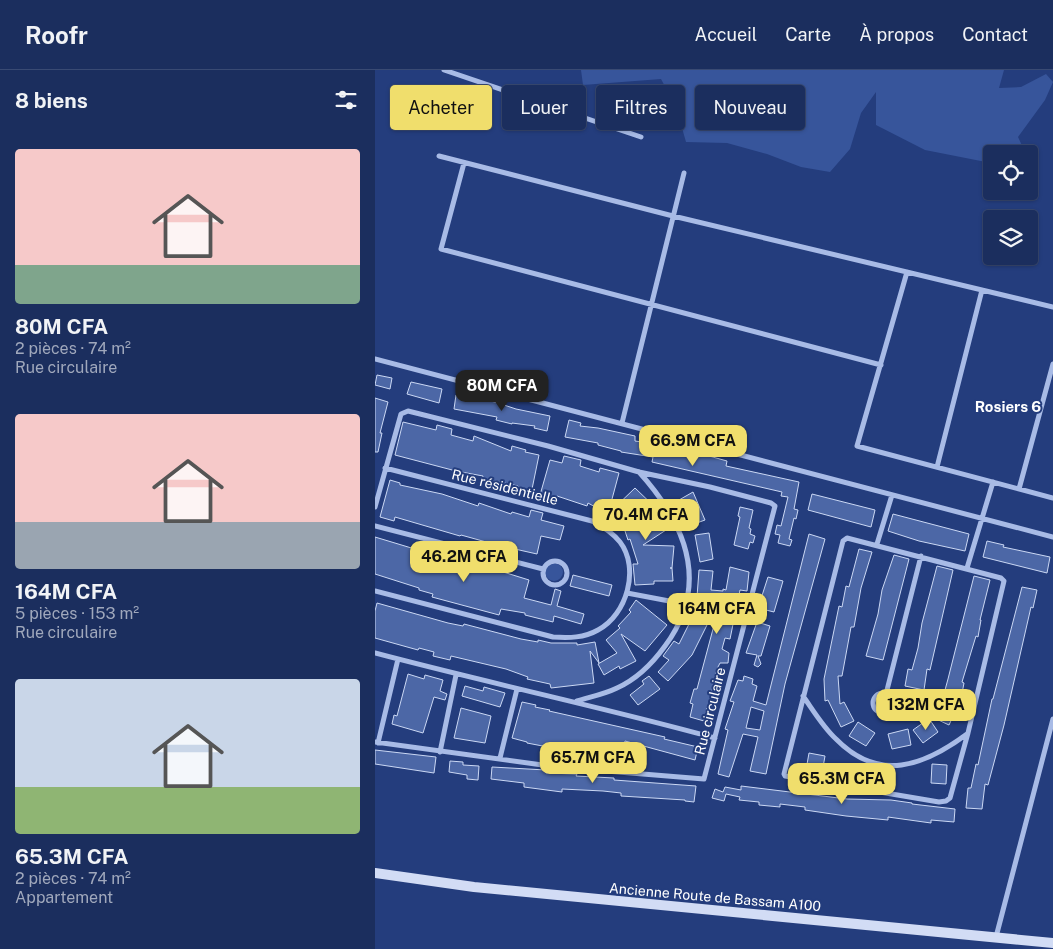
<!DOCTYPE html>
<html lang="fr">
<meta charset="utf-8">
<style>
body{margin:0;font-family:"Public Sans",sans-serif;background:#283a67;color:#f1f3f6;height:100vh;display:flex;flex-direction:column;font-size:19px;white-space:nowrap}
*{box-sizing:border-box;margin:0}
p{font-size:16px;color:#a0a8bc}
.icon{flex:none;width:28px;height:28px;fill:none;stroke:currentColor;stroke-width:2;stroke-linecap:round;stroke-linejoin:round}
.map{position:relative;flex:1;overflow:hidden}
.panel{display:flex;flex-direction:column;background:#1b2e5e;width:375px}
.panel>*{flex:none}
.top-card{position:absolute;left:15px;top:15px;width:475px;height:45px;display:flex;gap:10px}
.fabs{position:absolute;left:608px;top:75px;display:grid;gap:10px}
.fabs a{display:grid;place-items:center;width:55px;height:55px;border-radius:5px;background:#1b2e5e;box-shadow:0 1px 4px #0004,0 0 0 1px #394a73;font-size:25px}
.price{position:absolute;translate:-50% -42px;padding:0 11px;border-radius:10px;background:#f0de6c;color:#111;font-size:16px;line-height:32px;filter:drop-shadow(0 1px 2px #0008)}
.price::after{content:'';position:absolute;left:50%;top:30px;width:15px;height:11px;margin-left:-8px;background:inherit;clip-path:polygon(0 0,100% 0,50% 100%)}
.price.selected{background:#222;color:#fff}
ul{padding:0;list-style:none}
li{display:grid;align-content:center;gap:10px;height:265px;padding:0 15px}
li span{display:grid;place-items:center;height:155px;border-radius:5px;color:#555}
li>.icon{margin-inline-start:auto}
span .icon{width:90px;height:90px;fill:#fffc;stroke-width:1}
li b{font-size:21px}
h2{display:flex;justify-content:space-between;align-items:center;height:60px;padding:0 15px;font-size:21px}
.tag{padding:0 18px;border-radius:5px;background:#1b2e5e;box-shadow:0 1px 4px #0004,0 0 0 1px #394a73;font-size:18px;line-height:45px}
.tag.selected{background:#f0de6c;color:#111}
header{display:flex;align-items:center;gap:30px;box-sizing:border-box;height:70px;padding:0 25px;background:#1b2e5e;border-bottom:1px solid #394a73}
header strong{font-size:24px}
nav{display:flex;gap:28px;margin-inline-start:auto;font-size:18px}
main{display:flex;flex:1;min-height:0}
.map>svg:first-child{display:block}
.green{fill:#37559b}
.building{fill:#4c67a6;stroke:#cbd8f4;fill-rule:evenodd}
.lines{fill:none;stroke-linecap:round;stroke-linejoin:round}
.minor{stroke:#a8bbe6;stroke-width:5}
.secondary{stroke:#d2dcf5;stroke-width:10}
.labels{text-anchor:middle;stroke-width:4;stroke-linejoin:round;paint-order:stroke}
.street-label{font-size:14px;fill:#fff;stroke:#243d7d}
.neighbourhood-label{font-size:15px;font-weight:bold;fill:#fff;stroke:#243d7d}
</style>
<header>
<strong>Roofr</strong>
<nav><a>Accueil</a><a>Carte</a><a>À propos</a><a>Contact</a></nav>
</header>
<main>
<section class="panel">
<h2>8 biens<svg class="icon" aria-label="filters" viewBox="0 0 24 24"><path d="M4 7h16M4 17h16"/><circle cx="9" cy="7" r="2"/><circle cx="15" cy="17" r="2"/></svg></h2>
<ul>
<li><span style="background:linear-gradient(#f6c9c9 75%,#7fa58c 0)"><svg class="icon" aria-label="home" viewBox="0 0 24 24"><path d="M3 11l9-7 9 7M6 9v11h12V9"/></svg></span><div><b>80M CFA</b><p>2 pièces · 74 m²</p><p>Rue circulaire</p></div></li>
<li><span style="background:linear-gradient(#f6c9c9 70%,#9aa5b1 0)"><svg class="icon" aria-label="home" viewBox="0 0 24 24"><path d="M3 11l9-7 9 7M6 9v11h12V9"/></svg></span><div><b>164M CFA</b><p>5 pièces · 153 m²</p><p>Rue circulaire</p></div></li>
<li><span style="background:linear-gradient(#c9d6e8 70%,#8fb573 0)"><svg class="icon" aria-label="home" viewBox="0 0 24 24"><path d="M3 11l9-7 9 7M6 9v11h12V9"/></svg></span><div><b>65.3M CFA</b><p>2 pièces · 74 m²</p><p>Appartement</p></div></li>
</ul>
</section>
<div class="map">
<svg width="678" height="879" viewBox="0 0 678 879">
<rect width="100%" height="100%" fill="#243d7d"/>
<path class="green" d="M206 0H629L624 18 646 17 671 4 678 12 670 30 643 67 651 84H616V93L550 80 501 55V22L486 43 475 79 455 102 426 97 392 84 352 73 311 72 301 37 286 9 208 15Z
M170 502a9 9 0 1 1 18 0a9 9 0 1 1-18 0Z"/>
<path class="building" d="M2 305 17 308 15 319 0 315Z
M36 312 67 319 64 333 32 324Z
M81 325 120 332 141 339 175 346 172 361 159 358 160 356 137 353V354L121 350 122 347 79 339Z
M0 328 13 332 5 363H7L3 382H0Z
M194 350 206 353 205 356 223 358 260 366V371L302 377 352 391 351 396 424 412 419 439 423 440 421 449 419 448 414 469 417 470 415 476 403 473 405 465 400 464 402 455 406 456 413 427 406 426 407 422 277 392 278 387 246 382V381L223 375V373L190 367Z
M28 352 61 360 62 355 77 359 76 365 98 371 99 366 136 381 137 376 151 380 150 382 164 385 156 424 142 420 143 416 120 411 119 414 107 410 108 406 81 401 20 385Z
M189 386 206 390 205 396 224 402 225 398 244 403 233 444 213 433 212 436 182 426V428L165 425 175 390 187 393Z
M15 410 25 413V415L67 424 103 436 104 433 136 444 137 442 154 447 156 440 168 443 166 450 189 456 185 470 166 466 162 484 122 475 86 465 85 466 20 447 19 451 5 447Z
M260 418 285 442 282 445 291 460 268 475 299 476 297 498H295H297L298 511H279V514L260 515 258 494H263L255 469 253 470 250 461 272 452 257 438 246 453 233 444Z
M318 422 330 450 319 454 312 437 309 439 304 430Z
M437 424 500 440 496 457 433 440Z
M365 437 378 440 374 458 376 459 375 464 380 466 378 473 375 472 373 479 359 475 365 447 363 446Z
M518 444 594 464 590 481 544 471 513 461Z
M334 463 338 489 325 492 320 465Z
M434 464 450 469 410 614 391 704 375 701 383 667 368 664 354 707 343 704 353 660 350 659 359 632 355 631 363 610 368 611 369 606 378 609 377 614 382 616 378 631 391 635ZM376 637 389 641 385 660 371 658Z
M0 467 106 499V498L125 501 154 510 149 528 176 535 180 519 186 521 182 536 209 544 206 554 179 546 178 552 150 545V543L126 539 124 545 57 527 58 524 44 520V518L0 504Z
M612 471 629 475 628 477 675 487 672 503 608 487Z
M484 479 497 482 486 518 479 557H476L467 606H463L465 634 469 632 479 651 466 657 453 630 450 631 449 609 464 536 467 537 471 516 474 517Z
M519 485 534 489 508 590 491 586 503 544 507 520Z
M562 496 578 500 555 600 552 599 549 620 530 616 533 599 537 600 543 578 547 553Z
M355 497 374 502 372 521 365 520 355 569 350 568 347 579 354 583 353 593H345L342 599 336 624 341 625 336 640 332 638 329 651 315 647 318 634 315 633 319 619H322L346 529 322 527 324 500 338 501 336 520 348 521V519L351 520Z
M198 505 237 515 234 526 195 516Z
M599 506 615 510 605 550H606L603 567 601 566 587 612 589 613 586 629 574 655 559 648 567 631 573 609Z
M393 507 408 511 399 542 383 538Z
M647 517 662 520 658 538 656 537 629 655 613 715 610 714 607 739 591 738 593 718H596L601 694 603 695 617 629H618Z
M261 530 292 555 270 581 246 564 261 591 245 599 244 596 229 605 223 594 242 583 231 570 245 558 243 556 256 542 254 540Z
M2 533 73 553 88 556 89 554 146 569 163 572V570L176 573H202V575L220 572 224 593 215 581 219 613 176 618 175 614 152 609 153 607 131 599 76 586 75 590 58 586 59 582 44 578 43 580 0 568V541Z
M318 546 333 553 317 585 293 611 283 602 294 590 288 586 299 571 304 574Z
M382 552 395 556 386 586H383L386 594 383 597 379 595 382 585 371 583Z
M33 604 49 609 50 605 68 610 65 621 72 624 70 630 59 627 48 663 17 654 19 645 22 646Z
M274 606 285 619 263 635 255 625 269 614 267 611Z
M90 616 108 621 109 617 130 623 125 637 87 626Z
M147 632 161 635 160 637 175 640 174 641 290 667 289 669 323 677 320 690 250 671 246 691 152 673V672L137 668Z
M86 638 116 646 110 673 79 668Z
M552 650H555L563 662 548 673 538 660Z
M483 652 500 663 491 676 474 666Z
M533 659 536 675 517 679 513 664Z
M0 680 61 687 59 703 0 694Z
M434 683 450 686 447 703 431 700Z
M75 691 88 692V695L104 696 103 710 92 709V705L74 702Z
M557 694 572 695 571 714 556 713Z
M117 697 171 700V703L202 704 201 706 239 708V710L321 716 319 732 310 731V730L246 726V723L228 721 187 719V722L149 717V713L116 709Z
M366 716 472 729 516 730 537 733V734L580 739 579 752 556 750V753L513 747V750L471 746 430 740V737L405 734V737L384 735V732L364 730 365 727 351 724 349 731 337 728 340 719 348 722 350 717 366 720Z"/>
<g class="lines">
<path class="minor" d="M69 0 266 67
M64 86 298 146 678 237
M89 93 66 179 506 295
M532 202 482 376 678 428
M0 289 678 467
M247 353 309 103
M562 397 607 220
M644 419 678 294
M0 437 26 344 33 341 173 376 264 402 335 417 396 433 400 436 329 709 182 697 0 672
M0 456 168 499
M472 468 626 508 629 511 593 663 575 728 571 731 564 732 410 706 409 704 468 471Z
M502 474 517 425
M168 503a12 12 0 1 1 24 0a12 12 0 1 1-24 0Z
M592 498 618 412
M0 521 178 567C194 568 209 568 223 560 252 545 265 498 245 472 237 462 227 456 217 451L10 398
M252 523 310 534 337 542
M0 583C113 613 227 637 340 668
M498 633a10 10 0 1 1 20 0a10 10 0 1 1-20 0Z
M511 624 546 486
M428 626C438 640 448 657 461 669 504 713 549 696 592 664
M202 631C215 627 230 624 242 618 262 609 277 594 290 576 336 514 311 454 264 402
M3 673 23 589
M65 682 81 605
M125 688 142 619
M621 867 678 649"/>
<path class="secondary" d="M0 803 99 817 678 873"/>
</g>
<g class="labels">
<g class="street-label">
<text transform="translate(130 417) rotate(14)" y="5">Rue résidentielle</text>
<text transform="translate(335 641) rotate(-76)" y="5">Rue circulaire</text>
<text transform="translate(340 827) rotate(5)" y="5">Ancienne Route de Bassam A100</text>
</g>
<g class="neighbourhood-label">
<text x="633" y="342">Rosiers 6</text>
</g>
</g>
</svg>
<div class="fabs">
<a><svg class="icon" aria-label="locate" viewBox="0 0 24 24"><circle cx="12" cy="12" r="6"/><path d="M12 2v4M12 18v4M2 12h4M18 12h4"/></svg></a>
<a><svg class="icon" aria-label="layers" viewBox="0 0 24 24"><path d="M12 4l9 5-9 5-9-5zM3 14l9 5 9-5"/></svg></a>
</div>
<b class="price selected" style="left:127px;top:342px">80M CFA</b>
<b class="price" style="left:318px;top:397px">66.9M CFA</b>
<b class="price" style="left:271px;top:471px">70.4M CFA</b>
<b class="price" style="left:89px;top:513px">46.2M CFA</b>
<b class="price" style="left:342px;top:565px">164M CFA</b>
<b class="price" style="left:551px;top:661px">132M CFA</b>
<b class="price" style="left:218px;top:714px">65.7M CFA</b>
<b class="price" style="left:467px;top:735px">65.3M CFA</b>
<div class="top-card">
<a class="tag selected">Acheter</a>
<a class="tag">Louer</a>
<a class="tag">Filtres</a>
<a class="tag">Nouveau</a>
</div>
</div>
</main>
